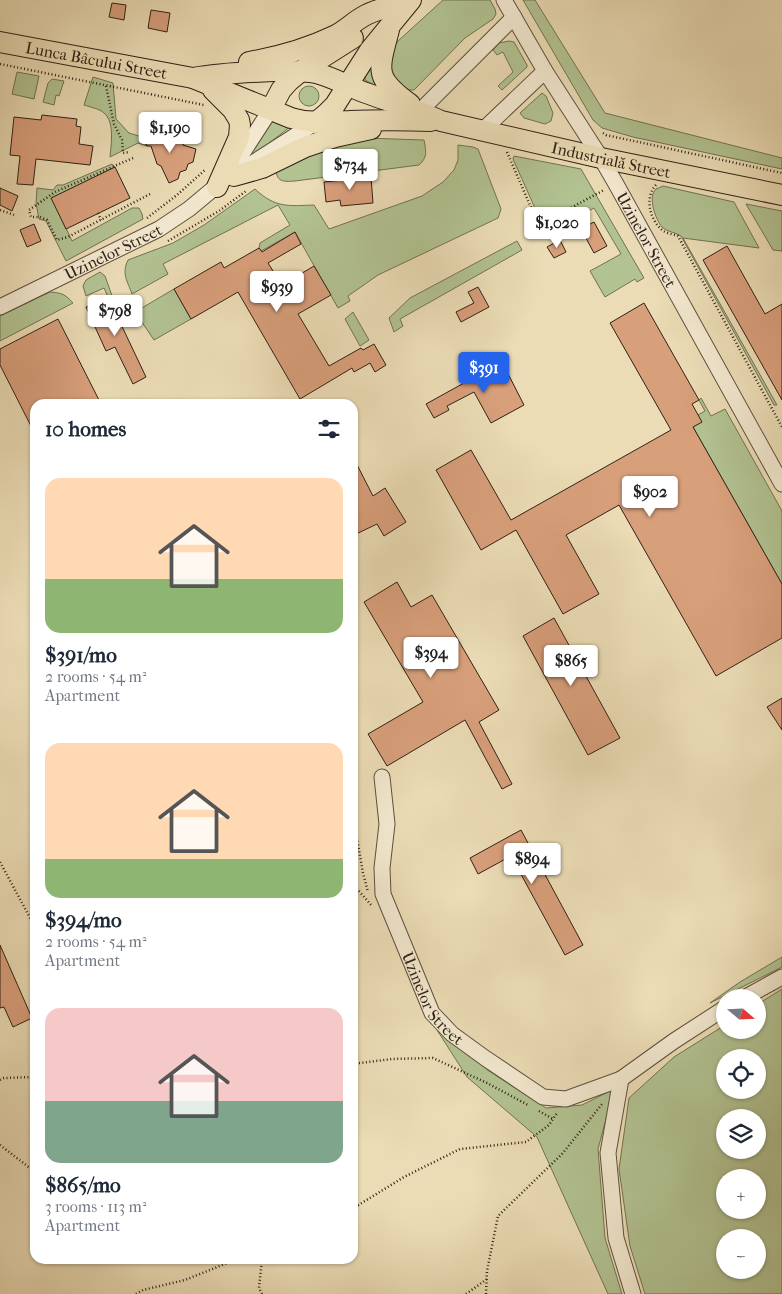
<!DOCTYPE html>
<meta charset="utf-8">
<style>
body{margin:0;font-family:"IM FELL French Canon",serif;background:#f2f2f3;color:#1f2937;height:100vh;display:flex;flex-direction:column;font-size:19px;white-space:nowrap}
*{box-sizing:border-box;margin:0}
p{font-size:16px;color:#747a83}
.icon{flex:none;width:28px;height:28px;fill:none;stroke:currentColor;stroke-width:2;stroke-linecap:round;stroke-linejoin:round}
.map{position:relative;flex:1;overflow:hidden}
.panel{position:absolute;left:30px;top:399px;width:328px;height:865px;display:flex;flex-direction:column;background:#fff;border-radius:15px;box-shadow:0 1px 4px #0004}
.panel>*{flex:none}
.needle{width:32px;rotate:109deg}
.tools{position:absolute;left:716px;top:989px;display:grid;gap:10px}
.tools a{display:grid;place-items:center;width:50px;height:50px;border-radius:50%;background:#fff;box-shadow:0 1px 4px #0004;font-size:25px}
.price{position:absolute;translate:-50% -42px;padding:0 11px;border-radius:5px;background:#fff;color:#222;font-size:16px;line-height:32px;filter:drop-shadow(0 1px 2px #0008)}
.price::after{content:'';position:absolute;left:50%;top:30px;width:15px;height:11px;margin-left:-8px;background:inherit;clip-path:polygon(0 0,100% 0,50% 100%)}
.price.current{background:#2563eb;color:#fff}
ul{padding:0;list-style:none}
li{display:grid;align-content:center;gap:10px;height:265px;padding:0 15px}
li span{display:grid;place-items:center;height:155px;border-radius:15px;color:#555}
li>.icon{margin-inline-start:auto}
span .icon{width:90px;height:90px;fill:#fffc;stroke-width:1}
li b{font-size:21px}
h2{display:flex;justify-content:space-between;align-items:center;height:60px;padding:0 15px;font-size:21px}
.map>svg:first-child{display:block}
.green{fill:#b2c291;stroke:#717254;fill-rule:evenodd}
.building{fill:#d89f7b;stroke:#302116}
.lines{fill:none;stroke-linecap:round;stroke-linejoin:round}
.minor-casing{stroke:#5f503e;stroke-width:17}
.major-casing{stroke:#302116;stroke-width:22}
.path{stroke:#302116;stroke-width:2.5;stroke-dasharray:1 2.5;stroke-linecap:butt}
.minor{stroke:#f2e8cf;stroke-width:15}
.major{stroke:#ebdcb5;stroke-width:20}
.labels{text-anchor:middle;stroke-width:4;stroke-linejoin:round;paint-order:stroke}
.street-label{font-size:16px;fill:#302116;stroke:#f2e8cf}
</style>
<div class="map">
<svg width="782" height="1294" viewBox="0 0 782 1294">
<rect width="100%" height="100%" fill="#ebdcb5"/>
<filter id="stains"><feTurbulence type="fractalNoise" baseFrequency=".004" numOctaves="4"/><feColorMatrix values="0 0 0 0 .2 0 0 0 0 .09 0 0 0 0 .02 0 0 0 .5 -.17"/></filter>
<radialGradient id="worn" r=".72"><stop offset=".6" stop-color="#630" stop-opacity="0"/><stop offset="1" stop-color="#630" stop-opacity=".3"/></radialGradient>
<path class="green" d="M443 0H490L495 9 496 14 493 19 465 38 414 90H407L397 85 386 61 391 51 398 41Z
M523 0H535L605 113 782 158V169L633 137 602 128 593 120Z
M509 41 514 42 527 65V67L502 90 498 86 513 72 503 52 497 55 493 50 499 43Z
M375 61 384 90 365 80V74Z
M17 72 39 76 34 99 12 94Z
M93 77 113 83 116 119 129 133 142 137 147 146 138 143 110 157C111 145 115 122 104 113 100 109 90 107 84 105Z
M52 79 64 81 59 96 56 95 54 105 43 102 48 83Z
M299 96a10 10 0 1 1 20 0a10 10 0 1 1-20 0Z
M542 93 546 96 553 113 551 121 545 124 524 118 520 113Z
M273 121 290 127 247 160Z
M364 138 424 140C426 151 428 157 419 165L295 181C283 182 276 182 276 168L292 158Z
M458 145 473 147 478 149 501 209 498 218 378 275 348 296 350 301 338 308 295 232 261 251 259 248 260 243 290 225 278 205 163 264 168 274 132 294C128 282 121 274 128 260L173 243 204 225 255 189C275 208 288 206 314 205L329 229 422 196 443 182 454 170 458 160Z
M514 156 581 169 644 278 637 282 635 279 605 297 590 271 621 254 594 208 547 235 513 159Z
M112 164 115 167 52 198 72 241 132 208H139L142 214 143 219 66 261 46 221 39 219 36 203 37 188 53 190 57 185H63Z
M663 186 734 202 759 248 683 238 777 405H774L681 236C675 232 667 232 662 227 656 220 647 197 656 189 658 188 661 187 663 186Z
M746 204 782 211V251L773 250Z
M517 241 522 250 400 319 403 326 394 332 389 318 410 298Z
M100 272 105 276 121 321 119 322 104 288 86 296 83 286 86 280Z
M174 289 191 319 154 340 135 312Z
M50 292C62 293 65 294 73 303L0 341V316Z
M353 312 369 340 360 346 345 319Z
M701 398 711 416 725 409 782 511V584L693 427 698 415 705 411 699 400Z
M782 957V967L710 1003 740 982Z
M782 989V1294H645L630 1246 619 1169 629 1098 674 1057 725 1025V1030H758V1004ZM725 1058H758V1090H725ZM725 1118H758V1150H725ZM725 1178H758V1210H725ZM725 1238H758V1270H725Z
M437 1030 489 1071 546 1108 582 1105 614 1089 598 1149 605 1238 622 1294H608L537 1137 467 1077Z"/>
<path class="building" d="M112 3 126 5 124 20 109 17Z
M151 10 170 13 167 32 148 28Z
M42 115 77 119 76 126 81 127 79 144 93 146 90 165 36 159 33 185 17 184 20 156 10 155 14 117 41 120Z
M144 130 184 140 183 145 196 149 193 162 188 164 186 170 180 172 178 179 169 183 161 166 157 164 151 146H147L142 137Z
M115 167 130 198 66 229 51 198Z
M371 177 373 203 341 206 340 200 326 202 324 182Z
M0 188 18 196 12 211 0 205Z
M594 222 607 246 594 253 581 229Z
M34 224 41 241 27 247 20 230Z
M295 232 301 244 268 263 282 285 314 266 331 295 298 314 329 366 361 348 363 350 374 344 386 365 375 372 370 363 354 372 352 368 300 399 238 292 191 319 174 289 221 262 224 268 259 248 262 252Z
M560 240 566 252 554 258 547 247Z
M727 246 765 314 782 304V400L703 260Z
M478 287 489 307 461 322 456 312 474 303 468 292Z
M108 297 146 377 133 384 115 347 106 351 86 307Z
M644 303 699 400 692 404 702 422 693 427 782 584V638L716 676 619 505 566 535 599 594 563 614 516 530 481 550 436 470 471 450 511 520 671 430 610 323Z
M58 319 101 404H35V434L0 365V349Z
M502 362 524 405 491 423 474 392 447 406 449 410 434 418 426 404Z
M352 455 373 496 385 488 406 522 384 536 377 524 352 536Z
M397 582 411 607 432 595 499 710 479 722 512 784 502 789 465 720 387 766 368 734 423 702 364 602Z
M554 618 620 738 588 755 523 636Z
M782 698V730L767 707Z
M521 830 583 945 565 955 511 856 478 874 470 858Z
M0 945 32 1018 13 1027 4 1007 0 1008Z"/>
<g class="lines">
<defs>
<g id="minor">
<path id="s1" d="M504 0 545 71 601 158 616 184 782 484"/>
<path d="M420 111 514 17"/>
<path d="M483 130 545 71"/>
<path d="M248 166 315 123"/>
<path id="s2" d="M0 307 159 229 189 209 219 184 238 160 271 109"/>
<path id="s3" d="M382 777 387 824 382 868 383 894 432 1013 452 1034 485 1058 543 1097 566 1099 621 1079"/>
<path d="M744 998 782 977"/>
<path d="M633 1294 616 1238 608 1153 621 1079 674 1041 725 1008"/>
</g>
<g id="major">
<path d="M389 30C378 71 374 78 410 104"/>
<path id="s4" d="M0 42 193 78 291 118C311 124 328 121 349 121 376 120 404 120 431 121"/>
<path d="M249 62C278 57 307 49 334 36 345 31 354 21 366 15 375 10 385 8 395 5"/>
<path id="s5" d="M193 78C220 73 246 72 274 71 288 71 302 70 316 73 333 77 349 87 366 93 391 102 417 110 441 121L601 158 782 195"/>
<path d="M213 90 233 110 239 120 240 125 239 137 217 187"/>
<path d="M271 109 281 90 289 81 301 71 353 38"/>
<path d="M315 123 326 114 335 105 370 50 411 0"/>
<path d="M234 176 262 168 305 147 335 137 371 129"/>
</g>
</defs>
<use href="#minor" class="minor-casing"/>
<use href="#major" class="major-casing"/>
<path class="path" d="M0 64 204 105
M106 86 114 124 122 140 123 153 130 152
M603 133 606 135 782 173
M507 152 542 233
M133 158 55 192 29 210 31 217H40L47 220 57 240 68 237 150 194
M656 185C645 196 649 217 660 228 664 233 672 234 678 236L782 427
M0 210 14 215
M98 213 101 220
M147 218 177 195 206 169
M528 231 604 190
M168 241 219 211 246 191
M352 810 363 873 368 892
M0 862 35 927
M352 883 372 906
M352 1064 392 1059 433 1058 487 1083 528 1105
M0 1080 4 1078 35 1077
M539 1111 553 1119
M0 1145 35 1172
M352 1209 404 1177 460 1149 526 1142 549 1125 557 1113
M136 1294 143 1290 185 1280 237 1259
M262 1294 259 1288 262 1259
M466 1294 487 1279
M486 1294 487 1271 498 1216 563 1153 602 1104"/>
<use href="#minor" class="minor"/>
<use href="#major" class="major"/>
</g>
<g class="labels">
<g class="street-label">
<text dy="6" stroke="none"><textPath href="#s4" startOffset="98">Lunca Bâcului Street</textPath></text>
<text dy="6" stroke="none"><textPath href="#s5" startOffset="432">Industrială Street</textPath></text>
<text dy="6" stroke="none"><textPath href="#s1" startOffset="279">Uzinelor Street</textPath></text>
<text dy="6" stroke="none"><textPath href="#s2" startOffset="126">Uzinelor Street</textPath></text>
<text dy="6" stroke="none"><textPath href="#s3" startOffset="234">Uzinelor Street</textPath></text>
</g>
</g>
<rect width="100%" height="100%" filter="url(#stains)"/>
<rect width="100%" height="100%" fill="url(#worn)"/>
</svg>
<div class="tools">
<a><svg class="needle" viewBox="-14 -14 28 28"><path d="M0-13l5 13h-10z" fill="#e53935"/><path d="M0 13l5-13h-10z" fill="#747a83"/></svg></a>
<a><svg class="icon" aria-label="locate" viewBox="0 0 24 24"><circle cx="12" cy="12" r="6"/><path d="M12 2v4M12 18v4M2 12h4M18 12h4"/></svg></a>
<a><svg class="icon" aria-label="layers" viewBox="0 0 24 24"><path d="M12 4l9 5-9 5-9-5zM3 14l9 5 9-5"/></svg></a>
<a>+</a>
<a>−</a>
</div>
<b class="price" style="left:170px;top:154px">$1,190</b>
<b class="price" style="left:350px;top:191px">$734</b>
<b class="price" style="left:557px;top:249px">$1,020</b>
<b class="price" style="left:277px;top:313px">$939</b>
<b class="price" style="left:115px;top:337px">$798</b>
<b class="price current" style="left:484px;top:394px">$391</b>
<b class="price" style="left:650px;top:518px">$902</b>
<b class="price" style="left:431px;top:679px">$394</b>
<b class="price" style="left:571px;top:687px">$865</b>
<b class="price" style="left:532px;top:885px">$894</b>
<section class="panel">
<h2>10 homes<svg class="icon" aria-label="filters" viewBox="0 0 24 24"><path d="M4 7h16M4 17h16"/><circle cx="9" cy="7" r="2"/><circle cx="15" cy="17" r="2"/></svg></h2>
<ul>
<li><span style="background:linear-gradient(#ffd9b3 65%,#8fb573 0)"><svg class="icon" aria-label="home" viewBox="0 0 24 24"><path d="M3 11l9-7 9 7M6 9v11h12V9"/></svg></span><div><b>$391/mo</b><p>2 rooms · 54 m²</p><p>Apartment</p></div></li>
<li><span style="background:linear-gradient(#ffd9b3 75%,#8fb573 0)"><svg class="icon" aria-label="home" viewBox="0 0 24 24"><path d="M3 11l9-7 9 7M6 9v11h12V9"/></svg></span><div><b>$394/mo</b><p>2 rooms · 54 m²</p><p>Apartment</p></div></li>
<li><span style="background:linear-gradient(#f6c9c9 60%,#7fa58c 0)"><svg class="icon" aria-label="home" viewBox="0 0 24 24"><path d="M3 11l9-7 9 7M6 9v11h12V9"/></svg></span><div><b>$865/mo</b><p>3 rooms · 113 m²</p><p>Apartment</p></div></li>
</ul>
</section>
</div>
